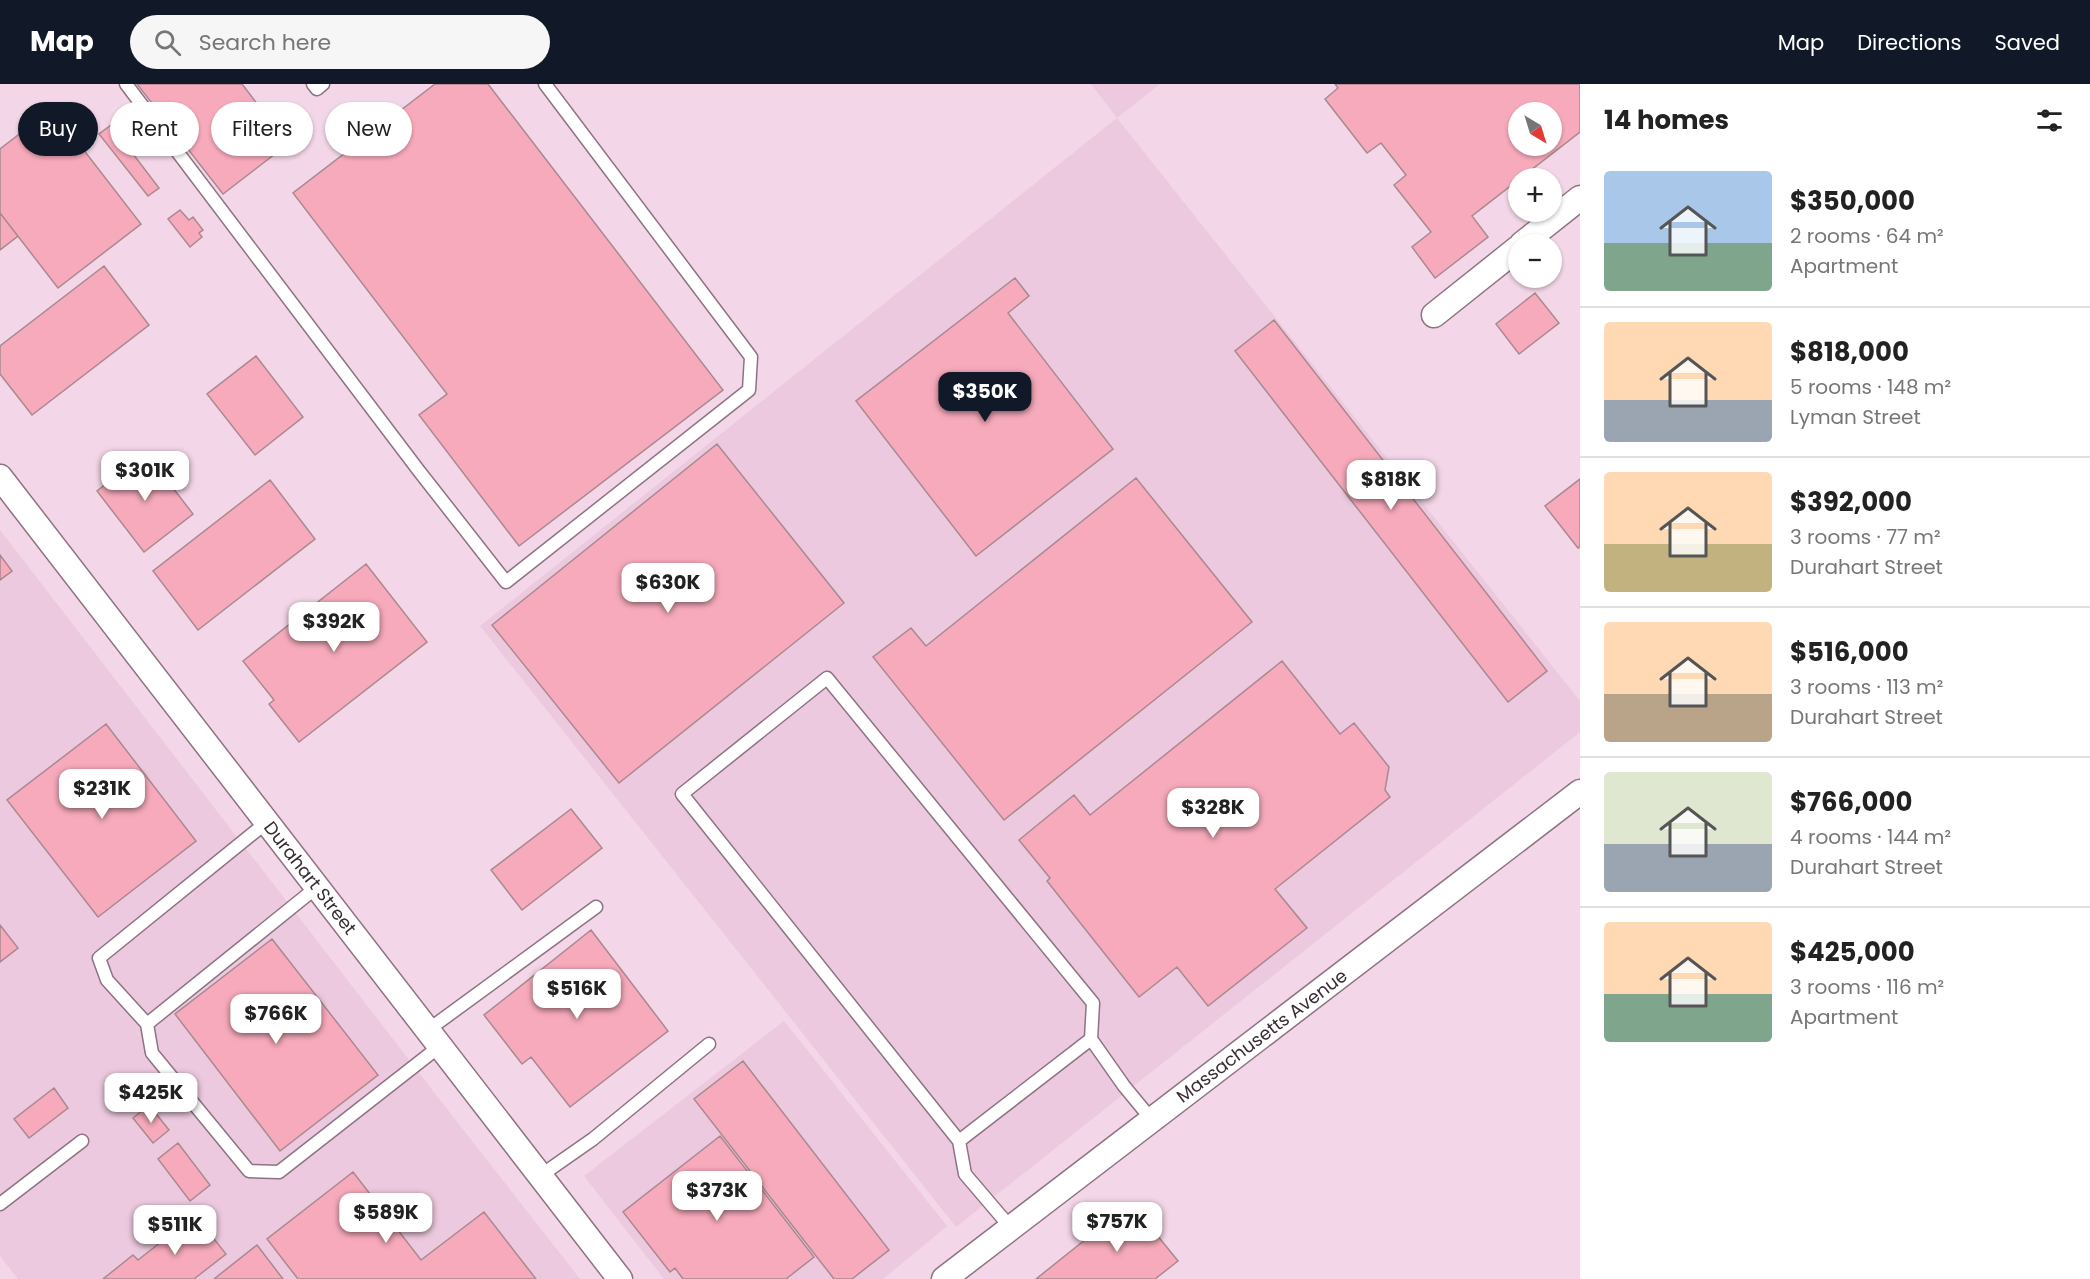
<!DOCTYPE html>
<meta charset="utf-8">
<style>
body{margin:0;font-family:Poppins,sans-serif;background:#f6f6f6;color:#222;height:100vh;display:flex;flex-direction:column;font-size:22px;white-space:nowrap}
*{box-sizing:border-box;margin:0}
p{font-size:20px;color:#767676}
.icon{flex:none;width:33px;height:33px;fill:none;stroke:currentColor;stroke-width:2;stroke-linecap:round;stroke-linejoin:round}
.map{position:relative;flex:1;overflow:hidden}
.drawer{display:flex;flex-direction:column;background:#fff;width:510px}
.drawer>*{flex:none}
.banner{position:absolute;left:18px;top:18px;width:570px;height:54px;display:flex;gap:12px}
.needle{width:39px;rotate:142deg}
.controls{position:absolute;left:1508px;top:18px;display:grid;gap:12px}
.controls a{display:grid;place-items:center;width:54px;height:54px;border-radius:50%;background:#fff;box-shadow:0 2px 4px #0004;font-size:30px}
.price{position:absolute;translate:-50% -51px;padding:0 14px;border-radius:12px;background:#fff;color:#222;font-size:20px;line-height:39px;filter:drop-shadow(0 2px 3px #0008)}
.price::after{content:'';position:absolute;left:50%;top:36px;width:18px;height:14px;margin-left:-9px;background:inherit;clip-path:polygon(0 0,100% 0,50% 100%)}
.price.on{background:#111827;color:#fff}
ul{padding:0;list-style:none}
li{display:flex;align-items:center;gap:18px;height:150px;padding:0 24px}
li+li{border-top:2px solid #e0e0e0}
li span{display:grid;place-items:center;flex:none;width:168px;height:120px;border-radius:6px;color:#555}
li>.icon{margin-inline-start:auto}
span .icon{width:72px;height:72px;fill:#fffc;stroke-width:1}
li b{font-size:26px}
h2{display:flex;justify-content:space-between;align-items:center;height:72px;padding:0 24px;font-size:26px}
.chip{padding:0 21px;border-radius:27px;background:#fff;box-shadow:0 2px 4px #0004;font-size:21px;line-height:54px}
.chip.on{background:#111827;color:#fff}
header{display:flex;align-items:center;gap:36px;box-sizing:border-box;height:84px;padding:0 30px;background:#111827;color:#fff}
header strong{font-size:28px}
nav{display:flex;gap:33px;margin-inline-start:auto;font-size:21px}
.search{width:420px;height:54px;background:#f6f6f6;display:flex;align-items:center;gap:15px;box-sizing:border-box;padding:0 21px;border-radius:33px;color:#767676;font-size:22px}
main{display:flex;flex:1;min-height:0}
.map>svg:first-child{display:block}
.built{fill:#ecc9de}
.building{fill:#f7aabb;stroke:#a98990;stroke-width:1.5;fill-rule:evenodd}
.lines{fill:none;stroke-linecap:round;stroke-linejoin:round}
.service-casing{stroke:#8d7383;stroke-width:15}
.minor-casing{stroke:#8d7383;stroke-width:27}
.service{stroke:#fff;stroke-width:12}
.minor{stroke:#fff;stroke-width:24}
.labels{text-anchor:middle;stroke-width:4.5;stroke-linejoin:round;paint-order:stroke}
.street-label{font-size:18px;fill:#382d34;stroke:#fff}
</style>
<header>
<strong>Map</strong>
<div class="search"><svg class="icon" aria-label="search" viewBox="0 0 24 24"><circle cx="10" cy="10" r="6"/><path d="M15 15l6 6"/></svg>Search here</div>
<nav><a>Map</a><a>Directions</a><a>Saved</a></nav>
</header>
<main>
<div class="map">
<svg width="1580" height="1195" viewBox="0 0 1580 1195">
<rect width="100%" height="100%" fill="#f3d6e7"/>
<path class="built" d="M1091 0H1160L1117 34 1580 617V648L956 1143 480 542 1117 34Z
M0 446 440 1016 580 1195H18L0 1172Z
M784 937 947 1142 883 1195H664L584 1092Z"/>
<path class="building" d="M137 0H242L288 60 223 110Z
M435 0H488L723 306 519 462 419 331 447 310 293 109Z
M1335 0H1580V48L1472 132 1488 153 1435 194 1412 163 1431 148 1394 101 1406 91 1381 59 1367 69 1325 15 1338 4ZM1518 28H1551V62H1518Z
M52 25 141 140 58 204 0 129V65Z
M111 41 159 104 148 112 99 50Z
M180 126 189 136 193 133 203 146 199 149 202 153 190 163 168 135Z
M0 129 18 152 0 166Z
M104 182 149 241 32 331 0 290V262Z
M1015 194 1029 212 1008 229 1113 365 976 472 856 317Z
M1535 209 1559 239 1519 270 1496 240Z
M1274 236 1547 587 1508 618 1235 267Z
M256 272 303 333 255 371 207 310Z
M717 360 844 519 619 699 492 541Z
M146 369 193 430 144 468 97 407Z
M1136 394 1252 538 1004 736 873 573 911 544 926 562Z
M1580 395V463L1578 464 1545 422Z
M270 396 315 455 198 546 153 487Z
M0 471 12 487 0 496Z
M366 480 427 558 299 658 269 620 274 616 243 577Z
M1282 577 1340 650 1354 639 1389 683 1385 706 1390 713 1275 805 1307 844 1208 922 1177 883 1139 913 1047 797 1050 794 1019 756 1074 711 1090 731Z
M106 640 196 757 98 833 7 716Z
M571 725 602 764 522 826 491 786Z
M0 841 18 864 0 878Z
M591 846 668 947 570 1023 531 973 522 980 484 931Z
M272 855 378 991 280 1067 175 930Z
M743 977 889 1166 852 1195H834L694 1015Z
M54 1004 68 1024 29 1054 14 1035Z
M149 1021 169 1046 153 1059 133 1034Z
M720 1052 814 1173 786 1195H683L675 1184 670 1188 623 1128Z
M178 1059 210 1101 190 1117 158 1075Z
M353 1088 421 1176 484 1128 536 1195H298L267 1155Z
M1131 1119 1178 1177 1155 1195H1036Z
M195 1131 226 1170 194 1195H103L133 1171 138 1176Z
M257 1161 283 1195H214Z"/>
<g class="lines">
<defs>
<path id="service" d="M126 0 419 387 506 498 749 306 751 273 545 0
M313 0 317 5 323 0
M317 803 147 940 152 969 249 1087 279 1088 440 962
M147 940 107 896 99 874 267 738
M428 946 596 823
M959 1057 1091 955
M540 1092 593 1055 709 960
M0 1120 82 1057
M1011 1144 965 1090 959 1057 682 710 827 594 1093 919 1091 955 1124 1002 1152 1036"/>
<path id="minor" d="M1522 160 1580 114
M1434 231 1518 164
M0 393 620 1195
M944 1195 1580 708"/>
</defs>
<use href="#service" class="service-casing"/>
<use href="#minor" class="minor-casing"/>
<use href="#service" class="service"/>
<use href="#minor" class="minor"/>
</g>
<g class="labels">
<g class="street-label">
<text transform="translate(310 794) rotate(52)" y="6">Durahart Street</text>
<text transform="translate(1262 952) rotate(-37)" y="6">Massachusetts Avenue</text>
</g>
</g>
</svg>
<div class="controls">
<a><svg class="needle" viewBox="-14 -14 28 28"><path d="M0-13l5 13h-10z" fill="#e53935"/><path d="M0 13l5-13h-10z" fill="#767676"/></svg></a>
<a>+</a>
<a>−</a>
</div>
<b class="price on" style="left:985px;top:339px">$350K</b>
<b class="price" style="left:145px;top:418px">$301K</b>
<b class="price" style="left:1391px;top:427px">$818K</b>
<b class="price" style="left:668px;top:530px">$630K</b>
<b class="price" style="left:334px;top:569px">$392K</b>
<b class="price" style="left:102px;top:736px">$231K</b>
<b class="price" style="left:1213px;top:755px">$328K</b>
<b class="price" style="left:577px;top:936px">$516K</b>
<b class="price" style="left:276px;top:961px">$766K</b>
<b class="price" style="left:151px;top:1040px">$425K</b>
<b class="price" style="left:717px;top:1138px">$373K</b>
<b class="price" style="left:386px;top:1160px">$589K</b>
<b class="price" style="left:1117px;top:1169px">$757K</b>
<b class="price" style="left:175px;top:1172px">$511K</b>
<div class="banner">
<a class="chip on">Buy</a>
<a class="chip">Rent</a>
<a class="chip">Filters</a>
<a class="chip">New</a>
</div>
</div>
<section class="drawer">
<h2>14 homes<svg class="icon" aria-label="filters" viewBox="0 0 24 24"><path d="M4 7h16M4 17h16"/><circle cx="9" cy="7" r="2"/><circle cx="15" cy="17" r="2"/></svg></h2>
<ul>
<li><span style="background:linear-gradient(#a9c7e8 60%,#7fa58c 0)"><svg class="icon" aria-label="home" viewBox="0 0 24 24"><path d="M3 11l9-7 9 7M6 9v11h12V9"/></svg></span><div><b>$350,000</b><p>2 rooms · 64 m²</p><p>Apartment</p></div></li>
<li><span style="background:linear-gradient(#ffd9b3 65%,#9aa5b1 0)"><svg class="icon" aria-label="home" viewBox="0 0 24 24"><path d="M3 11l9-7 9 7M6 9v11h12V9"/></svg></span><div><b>$818,000</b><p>5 rooms · 148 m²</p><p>Lyman Street</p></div></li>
<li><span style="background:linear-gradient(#ffd9b3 60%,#c2b280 0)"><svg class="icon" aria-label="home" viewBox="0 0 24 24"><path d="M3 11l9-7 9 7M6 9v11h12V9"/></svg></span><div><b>$392,000</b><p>3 rooms · 77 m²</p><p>Durahart Street</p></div></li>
<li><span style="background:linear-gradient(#ffd9b3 60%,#b9a48a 0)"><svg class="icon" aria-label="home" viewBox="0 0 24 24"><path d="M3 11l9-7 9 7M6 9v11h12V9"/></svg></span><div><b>$516,000</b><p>3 rooms · 113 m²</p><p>Durahart Street</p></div></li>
<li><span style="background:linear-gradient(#dfe7d0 60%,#9aa5b1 0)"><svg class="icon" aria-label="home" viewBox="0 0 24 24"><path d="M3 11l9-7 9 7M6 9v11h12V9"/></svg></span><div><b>$766,000</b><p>4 rooms · 144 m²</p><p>Durahart Street</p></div></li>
<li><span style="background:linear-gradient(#ffd9b3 60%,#7fa58c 0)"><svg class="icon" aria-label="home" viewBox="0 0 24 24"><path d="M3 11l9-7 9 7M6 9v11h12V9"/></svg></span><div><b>$425,000</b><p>3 rooms · 116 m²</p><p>Apartment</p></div></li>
</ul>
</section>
</main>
